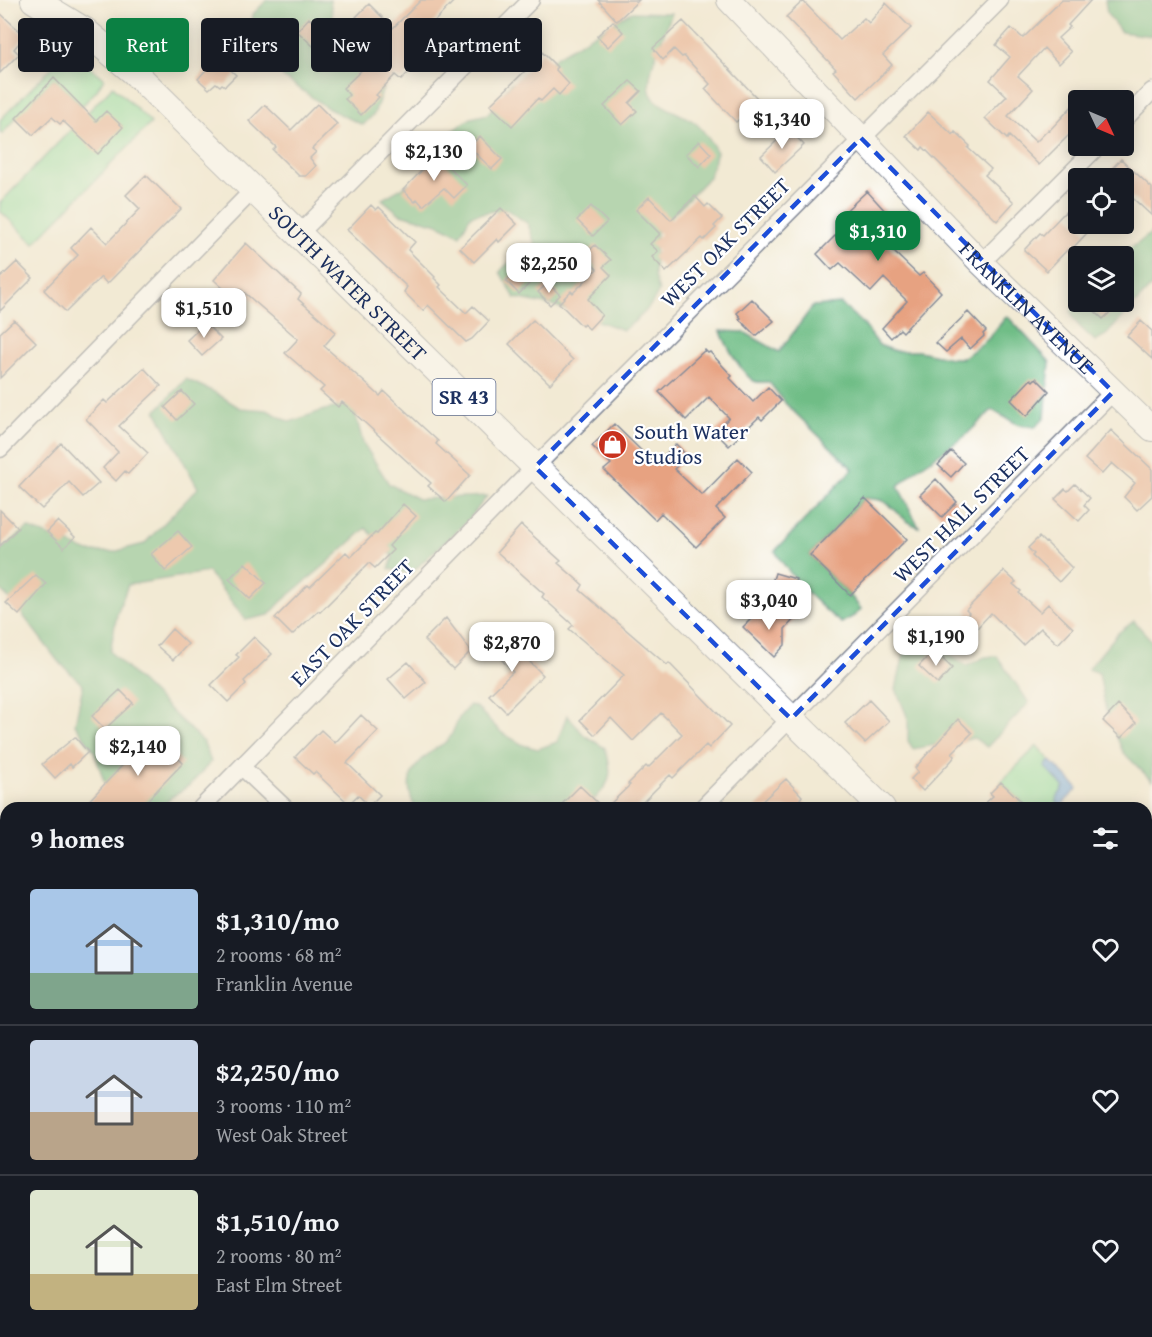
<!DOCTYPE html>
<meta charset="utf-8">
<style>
body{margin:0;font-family:"Gentium Book Plus",serif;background:#242831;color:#f1f3f6;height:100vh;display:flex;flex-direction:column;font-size:22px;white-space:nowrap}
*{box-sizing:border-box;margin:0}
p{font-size:20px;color:#9ea1a6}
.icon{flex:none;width:33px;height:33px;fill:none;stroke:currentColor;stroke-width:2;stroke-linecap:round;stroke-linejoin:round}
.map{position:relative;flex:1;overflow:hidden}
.details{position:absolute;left:0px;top:802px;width:1152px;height:536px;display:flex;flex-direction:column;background:#171b24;border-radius:18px 18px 0 0;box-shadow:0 3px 15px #0003}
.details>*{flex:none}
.banner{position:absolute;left:18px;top:18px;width:600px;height:54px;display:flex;gap:12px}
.needle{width:39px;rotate:134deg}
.tools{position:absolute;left:1068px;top:90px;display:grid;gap:12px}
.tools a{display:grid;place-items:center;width:66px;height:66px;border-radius:6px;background:#171b24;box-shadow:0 3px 15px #0003;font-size:30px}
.price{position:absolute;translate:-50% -51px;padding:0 14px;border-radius:12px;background:#fff;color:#222;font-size:20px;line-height:39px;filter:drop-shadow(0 2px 3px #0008)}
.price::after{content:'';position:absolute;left:50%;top:36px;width:18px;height:14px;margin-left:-9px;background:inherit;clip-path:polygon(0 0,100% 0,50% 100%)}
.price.active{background:#0b8043;color:#fff}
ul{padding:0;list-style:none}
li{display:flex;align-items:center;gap:18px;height:150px;padding:0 30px}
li+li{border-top:2px solid #363941}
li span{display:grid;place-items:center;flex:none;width:168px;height:120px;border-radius:6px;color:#555}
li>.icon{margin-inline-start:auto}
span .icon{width:72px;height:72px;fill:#fffc;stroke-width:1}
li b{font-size:26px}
h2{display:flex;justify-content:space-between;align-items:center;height:72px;padding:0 30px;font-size:26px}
.chip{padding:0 21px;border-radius:6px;background:#171b24;box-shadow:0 3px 15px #0003;font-size:21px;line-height:54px}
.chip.active{background:#0b8043;color:#fff}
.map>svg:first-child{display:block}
.green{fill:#8adea0;stroke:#52867f;stroke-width:1.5}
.forest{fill:#6fbd86;stroke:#457672;stroke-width:1.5}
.water{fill:#74aae2;stroke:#486ca0;stroke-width:1.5}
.building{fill:#e7a281}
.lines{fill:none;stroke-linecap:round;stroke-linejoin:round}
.street-casing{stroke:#868c99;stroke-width:19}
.secondary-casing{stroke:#868c99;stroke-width:26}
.primary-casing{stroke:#868c99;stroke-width:28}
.street{stroke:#fff;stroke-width:16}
.secondary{stroke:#fff;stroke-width:24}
.primary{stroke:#fff;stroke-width:26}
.marked{fill:none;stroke:#1d4ed8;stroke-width:4.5;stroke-dasharray:12 8;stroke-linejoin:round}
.labels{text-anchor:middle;stroke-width:4.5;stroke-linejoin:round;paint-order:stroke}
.shield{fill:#fff;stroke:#5f6d8e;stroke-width:1.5}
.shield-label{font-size:21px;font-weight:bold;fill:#1b2f5e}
.street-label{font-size:22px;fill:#1b2f5e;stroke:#fff}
.poi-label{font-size:22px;fill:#1b2f5e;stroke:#fff;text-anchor:start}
</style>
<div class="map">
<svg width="1152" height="1337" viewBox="0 0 1152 1337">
<rect width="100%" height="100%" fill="#fff"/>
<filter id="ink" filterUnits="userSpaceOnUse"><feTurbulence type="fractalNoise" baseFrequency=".0167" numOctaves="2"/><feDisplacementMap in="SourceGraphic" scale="12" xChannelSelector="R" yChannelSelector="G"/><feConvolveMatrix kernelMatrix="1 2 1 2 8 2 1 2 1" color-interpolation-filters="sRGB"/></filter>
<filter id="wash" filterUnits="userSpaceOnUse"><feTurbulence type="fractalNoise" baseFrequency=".008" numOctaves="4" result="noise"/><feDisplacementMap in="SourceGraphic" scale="24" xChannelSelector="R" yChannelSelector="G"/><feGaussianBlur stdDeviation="1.35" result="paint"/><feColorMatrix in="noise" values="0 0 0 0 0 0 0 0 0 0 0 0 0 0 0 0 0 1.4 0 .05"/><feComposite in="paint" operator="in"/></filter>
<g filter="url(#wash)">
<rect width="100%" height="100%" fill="#f2ead4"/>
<path class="green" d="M69 50 104 78 97 90 82 106 54 79 34 98 52 116 16 118 2 134 0 133V120Z
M113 86 151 123 34 243 0 211V203Z
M1037 746 1050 760 1045 767 1064 787 1057 801 1061 808H1014L1021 801 1001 782Z"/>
<path class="forest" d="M267 0H330L334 27 357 65 385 83 374 114 363 125 329 109 283 77 251 31 253 14Z
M1105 0H1152V36L1121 32 1107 14Z
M631 12 672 13C666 30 643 78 651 94 656 106 683 114 694 122 703 128 711 142 717 152L709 177 656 232 654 276 659 291C651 308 639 319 623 330L555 306 515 298 500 272C509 259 523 256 537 250L528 224 506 209 471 215 460 235 438 224 400 214 382 199 423 176 452 131 471 118 488 114 511 83H530L557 56Z
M1152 232V286L1106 335 1095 341C1089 335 1068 319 1072 309 1073 306 1076 304 1079 302H1124V256H1114L1137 244Z
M841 304 864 325 879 345 895 351H919L951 358H963L988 339 1007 316 1050 362 1045 417 1035 427 1019 425 992 410 965 436 917 469 898 486 919 527C900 521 896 505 880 500 875 499 870 499 865 498L810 555 850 595 861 609 854 616 841 623C818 605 789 576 775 551L853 469 786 404 769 382C765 382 758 383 754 381 743 375 725 344 721 331L744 332 779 352 813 306Z
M186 379 216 393 240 408 267 410 290 422 324 410 350 405 356 416 363 443 389 484 418 499 487 496C480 505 474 514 466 522 448 541 428 555 411 574L389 569 393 557 366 528 324 566 281 602 269 615 246 620 208 572 128 585 117 614 110 652 204 743 211 762 190 785 170 798 162 808H116L112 805 94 751 75 724 83 685 57 660 19 610 0 589V550L28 528 89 552H113L144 544 198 488 156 411Z
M1134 621 1152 641V781L1123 752 1106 711 1099 673 1088 669 1118 633Z
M927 638 967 666 985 657 997 656 1029 703 987 747 974 738 913 749 908 741V719L896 689 905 649Z
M470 705 477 708 502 733 523 745 538 749 557 742 567 715 584 735 605 748C616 780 608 785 586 808H415C403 782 410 768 432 751 437 746 442 746 447 741 453 735 454 727 458 720 461 714 466 709 470 705Z
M0 1235 6 1236V1332H30L28 1337H0Z
M1152 1277V1337H962L970 1332H1146V1283Z
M421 1332H663L659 1337H422Z"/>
<path class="water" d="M1050 760 1078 788 1061 806 1057 802V798L1064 787 1045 767Z"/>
<g id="blocks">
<path class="building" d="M421 0H455L431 25 438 32 411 60 416 65 401 80 395 75 376 95 379 97 361 115 345 99 349 95 343 88 371 61 357 48 372 33 356 17 369 4 393 28Z
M598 0H639L617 21Z
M1062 0H1091L1068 25 1070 27 1058 38 1071 52 1059 64 1044 48 1018 76 1033 89 1008 116 1036 142 1048 130 1049 131 1078 100V140L1071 133 1039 165 1009 136 1007 139 985 118 1007 96 990 80 1010 57 996 45 1011 28 1023 38Z
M803 1 840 40 864 18 869 23 886 3 911 28 883 55 892 65 858 98 833 71 836 69 786 17Z
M0 13 25 36 14 49 19 54 0 73Z
M309 18 321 29 323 27 342 44 328 60 297 31Z
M613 21 623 32 608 47 597 36Z
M683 21 760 101 736 122 705 89 710 84 684 56 682 57 674 49 663 60 653 48Z
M542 52 557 67 555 69 569 84 559 95 553 89 541 101 538 98 512 126 490 105 527 69 526 68Z
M217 57 236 75 225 86 222 84 220 86 216 83 209 89 198 79Z
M54 78 96 121 106 111 123 127 98 154 63 121 60 124 52 117 33 135 16 118Z
M630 81 641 91 629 103 637 111 622 125 604 106Z
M317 104 337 124 312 149 316 152 310 158 316 166 306 176H299L273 150 276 147 249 121 265 105 291 130Z
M928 112 953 135 955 132 970 146 968 148 991 169 985 175 1014 202 997 221 923 147 921 150 906 136Z
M789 129 804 145 775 172 761 156Z
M480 136 502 159 492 169 469 147Z
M699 141 711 154 699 167 686 154Z
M434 153 467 185 454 198 444 188 423 206 417 199 415 202 403 190 425 167 423 165Z
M1121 159 1152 188V216L1124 190V178H1103Z
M146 175 181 209 107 284 101 277 66 312 44 290 78 255 71 248 91 227 107 243 140 209 126 195Z
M867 191 887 213 870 229 919 276 923 273 941 292 903 332 900 329 891 338 882 328 907 301 884 278 871 292 840 263 832 270 817 254 845 226 839 217Z
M695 196 705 207 708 204 722 218 714 226 716 228 704 240 702 238 666 272 652 257 658 251 650 244 660 234 636 210 649 197 671 220Z
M371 205 376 210 379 207 415 242 408 250 435 277 434 278 441 285 439 287 466 313 473 306 489 321 472 339 466 342 428 305 423 311 404 292 407 287 347 230Z
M591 206 607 222 593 236 577 220Z
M501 208 517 224 499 242 497 239 474 262 460 248Z
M1065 212 1087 233 1071 250 1069 248 1047 271 1024 250 1040 233 1043 235Z
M246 243 301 294 298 299 336 332 324 346 380 396 384 391 438 441 436 444 470 475 446 502 428 486 431 483 342 402 338 407 320 391 324 387 285 353 298 339 239 288 232 296 214 280Z
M595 245 611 260 603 267 611 275 588 299 602 315 589 329 584 324 582 326 559 303 571 291 573 293 597 269 584 256Z
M17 262 33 278 0 311V278Z
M516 271 529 284 519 294 506 281Z
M548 283 560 295 550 305 538 292Z
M752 299 774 321 756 336 739 319 741 318 737 313Z
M1085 302H1121L1103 319Z
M968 312 986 331 983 334 984 336 970 349 961 339 946 352 936 343Z
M14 320 36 342 0 378V333Z
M533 320 573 360 550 384 509 344Z
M1141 321 1152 331V359L1127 336Z
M205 323 221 339 202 356 187 340Z
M705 350 708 353 710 352 732 376 730 378 753 402 768 387 781 401 762 420 759 417 729 446 715 432 729 418 709 397 686 420 659 392Z
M144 368 161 386 119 426 148 453 128 474 125 471 116 481 103 468 118 452 86 419 104 400 107 403Z
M1036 378 1049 391 1027 416 1011 400 1031 379 1033 381Z
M182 391 194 404 177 420 165 407Z
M614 424 655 464 676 444 687 456 674 469 702 495 738 458 752 472 716 509 725 518 696 547 661 513 655 520 604 470 611 464 592 446Z
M1111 430 1152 469V496L1137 510 1124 497 1135 483 1112 463 1102 474 1085 459Z
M61 443 99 483 83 497 69 482 42 509 19 487Z
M951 451 964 463 951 477 938 465Z
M936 479 957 502 942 517 920 495Z
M1075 484 1090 498 1084 505 1089 510 1079 521 1055 499 1065 489 1068 491Z
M865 498 907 539 850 595 810 555Z
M403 504 416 516 389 546 393 550 375 568 369 563 320 612 318 611 292 635 275 618 308 585 310 587 346 552 351 557 375 533 377 534Z
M0 510 18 528 0 546Z
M58 521 75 537 64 548 47 532Z
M521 525 561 561 558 563 583 585 580 590 667 665 669 663 730 726 709 748 706 745 673 778 670 775 637 808H606L630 785 628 784 646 766 648 768 682 734 661 713 633 741 611 718 595 735 580 720 624 675 569 629 573 625 542 597 544 594 497 552Z
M178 531 192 547 165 571 151 554Z
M1039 537 1045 543 1046 542 1072 568 1059 582 1032 556 1034 554 1028 548Z
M245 563 266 583 250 599 229 579Z
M1004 571 1016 582 1013 584 1021 591 1019 593 1040 612 1048 604 1073 628 1058 644 1041 628 1023 645 991 613 966 640 954 629 969 613 966 610Z
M775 573 796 579 792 595 770 589Z
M36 575 46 584 19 615 6 603Z
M755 615 796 617 785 629V645L774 657 743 627Z
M446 618 471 651 453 669 424 640Z
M172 629 188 644 173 660 157 646Z
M495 629 524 660 526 658 543 675 506 712 489 695 513 672 483 639Z
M254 637 272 654 244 681 246 684 228 702 211 685 239 657 236 655Z
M934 650 952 668 938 684 919 666Z
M408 662 426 682 406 699 388 679Z
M120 690 133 703 105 729 92 716Z
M869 700 889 721 865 743 845 723Z
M1118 705 1136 723 1121 738 1103 721Z
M361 715 378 731 347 763 380 795 369 806 358 795 349 804 315 772 313 774 295 757 321 730 335 743Z
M958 719 972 733 952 753 955 756 952 760 923 791 911 779 918 772 915 768Z
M153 733 183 763 140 808H82Z
M75 737 88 752 72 767 70 764 55 778 42 764Z
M786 779 802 796 800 799 809 808H755Z
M1001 782 1021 801 1014 808H980L993 796 990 793Z
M580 786 603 808H558Z"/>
</g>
</g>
<g filter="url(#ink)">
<use href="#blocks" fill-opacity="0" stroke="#868c99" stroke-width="1.5"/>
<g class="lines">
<defs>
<path id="street" d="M1124 120 1152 91
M299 234 531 0
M981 263 1098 146
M0 449 254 189
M242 767 285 808
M201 808 520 482 1000 0
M702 808 1113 392
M1146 1005 1152 999
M0 1016 6 1010
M0 1077 6 1082
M261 1332 266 1337
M812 1332 817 1337"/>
<g id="secondary">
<path id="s1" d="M729 0 981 263 1152 429"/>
</g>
<g id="primary">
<path id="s2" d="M34 0 85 31 134 72 882 808"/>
<path d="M1146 1069 1152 1075"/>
</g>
</defs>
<use href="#street" class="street-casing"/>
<use href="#secondary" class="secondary-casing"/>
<use href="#primary" class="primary-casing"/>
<use href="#street" class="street"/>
<use href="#secondary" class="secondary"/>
<use href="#primary" class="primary"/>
</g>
</g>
<path d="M0 0H1152V1337H0ZM861 138 1113 392 791 719 535 467Z" fill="#f2ead4" fill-opacity=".55" fill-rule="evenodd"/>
<path class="marked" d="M861 138 1113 392 791 719 535 467Z"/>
<defs>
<symbol id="shop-disc" viewBox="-11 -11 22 22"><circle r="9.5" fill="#c8321e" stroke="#fff"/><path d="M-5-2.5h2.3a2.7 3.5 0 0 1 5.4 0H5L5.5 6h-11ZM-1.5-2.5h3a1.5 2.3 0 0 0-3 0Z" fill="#fff"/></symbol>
</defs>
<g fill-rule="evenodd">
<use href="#shop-disc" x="596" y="428" width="33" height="33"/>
</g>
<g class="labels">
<rect class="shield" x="432.5" y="379" width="63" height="36" rx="4.5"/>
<g class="shield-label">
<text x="464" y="404">SR 43</text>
</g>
<g class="street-label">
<text transform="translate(725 242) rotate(-45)" y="8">WEST OAK STREET</text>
<text dy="8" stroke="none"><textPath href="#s2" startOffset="424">SOUTH WATER STREET</textPath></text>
<text dy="8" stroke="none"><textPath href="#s1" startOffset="428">FRANKLIN AVENUE</textPath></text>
<text transform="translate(961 514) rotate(-45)" y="8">WEST HALL STREET</text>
<text transform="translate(352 622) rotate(-46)" y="8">EAST OAK STREET</text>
</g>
<g class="poi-label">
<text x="634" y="439">South Water<tspan x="634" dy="25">Studios</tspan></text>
</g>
</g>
</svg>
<div class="tools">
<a><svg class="needle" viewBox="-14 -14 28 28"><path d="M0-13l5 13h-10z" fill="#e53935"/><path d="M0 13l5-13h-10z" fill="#9ea1a6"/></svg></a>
<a><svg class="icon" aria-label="locate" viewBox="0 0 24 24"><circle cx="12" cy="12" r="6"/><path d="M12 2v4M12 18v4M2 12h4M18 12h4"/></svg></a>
<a><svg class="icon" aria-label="layers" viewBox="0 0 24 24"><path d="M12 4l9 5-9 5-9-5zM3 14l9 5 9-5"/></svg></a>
</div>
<b class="price" style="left:782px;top:150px">$1,340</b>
<b class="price" style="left:434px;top:182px">$2,130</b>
<b class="price active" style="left:878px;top:262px">$1,310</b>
<b class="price" style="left:549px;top:294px">$2,250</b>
<b class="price" style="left:204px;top:339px">$1,510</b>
<b class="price" style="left:769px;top:631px">$3,040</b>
<b class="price" style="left:936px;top:667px">$1,190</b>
<b class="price" style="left:512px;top:673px">$2,870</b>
<b class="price" style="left:138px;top:777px">$2,140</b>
<div class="banner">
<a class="chip">Buy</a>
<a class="chip active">Rent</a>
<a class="chip">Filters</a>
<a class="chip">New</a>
<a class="chip">Apartment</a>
</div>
<section class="details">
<h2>9 homes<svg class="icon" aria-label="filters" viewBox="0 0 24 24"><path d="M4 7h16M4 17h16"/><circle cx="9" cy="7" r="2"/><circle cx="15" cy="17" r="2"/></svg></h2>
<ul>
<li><span style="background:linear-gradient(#a9c7e8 70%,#7fa58c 0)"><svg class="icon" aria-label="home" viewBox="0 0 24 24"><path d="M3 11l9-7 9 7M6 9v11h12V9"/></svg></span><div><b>$1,310/mo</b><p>2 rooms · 68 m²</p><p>Franklin Avenue</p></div><svg class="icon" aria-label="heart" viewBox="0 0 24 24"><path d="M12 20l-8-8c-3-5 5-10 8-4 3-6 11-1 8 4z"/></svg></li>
<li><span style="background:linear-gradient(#c9d6e8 60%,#b9a48a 0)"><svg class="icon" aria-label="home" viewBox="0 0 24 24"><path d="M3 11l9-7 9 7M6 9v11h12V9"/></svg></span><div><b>$2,250/mo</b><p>3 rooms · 110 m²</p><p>West Oak Street</p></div><svg class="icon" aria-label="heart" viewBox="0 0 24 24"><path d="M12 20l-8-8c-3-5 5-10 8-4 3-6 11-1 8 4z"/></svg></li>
<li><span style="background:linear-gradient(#dfe7d0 70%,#c2b280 0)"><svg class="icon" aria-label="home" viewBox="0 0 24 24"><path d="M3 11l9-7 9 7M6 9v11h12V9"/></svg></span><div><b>$1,510/mo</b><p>2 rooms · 80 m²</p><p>East Elm Street</p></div><svg class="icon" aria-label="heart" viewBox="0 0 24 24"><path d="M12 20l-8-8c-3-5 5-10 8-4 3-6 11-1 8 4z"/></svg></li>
</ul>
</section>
</div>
